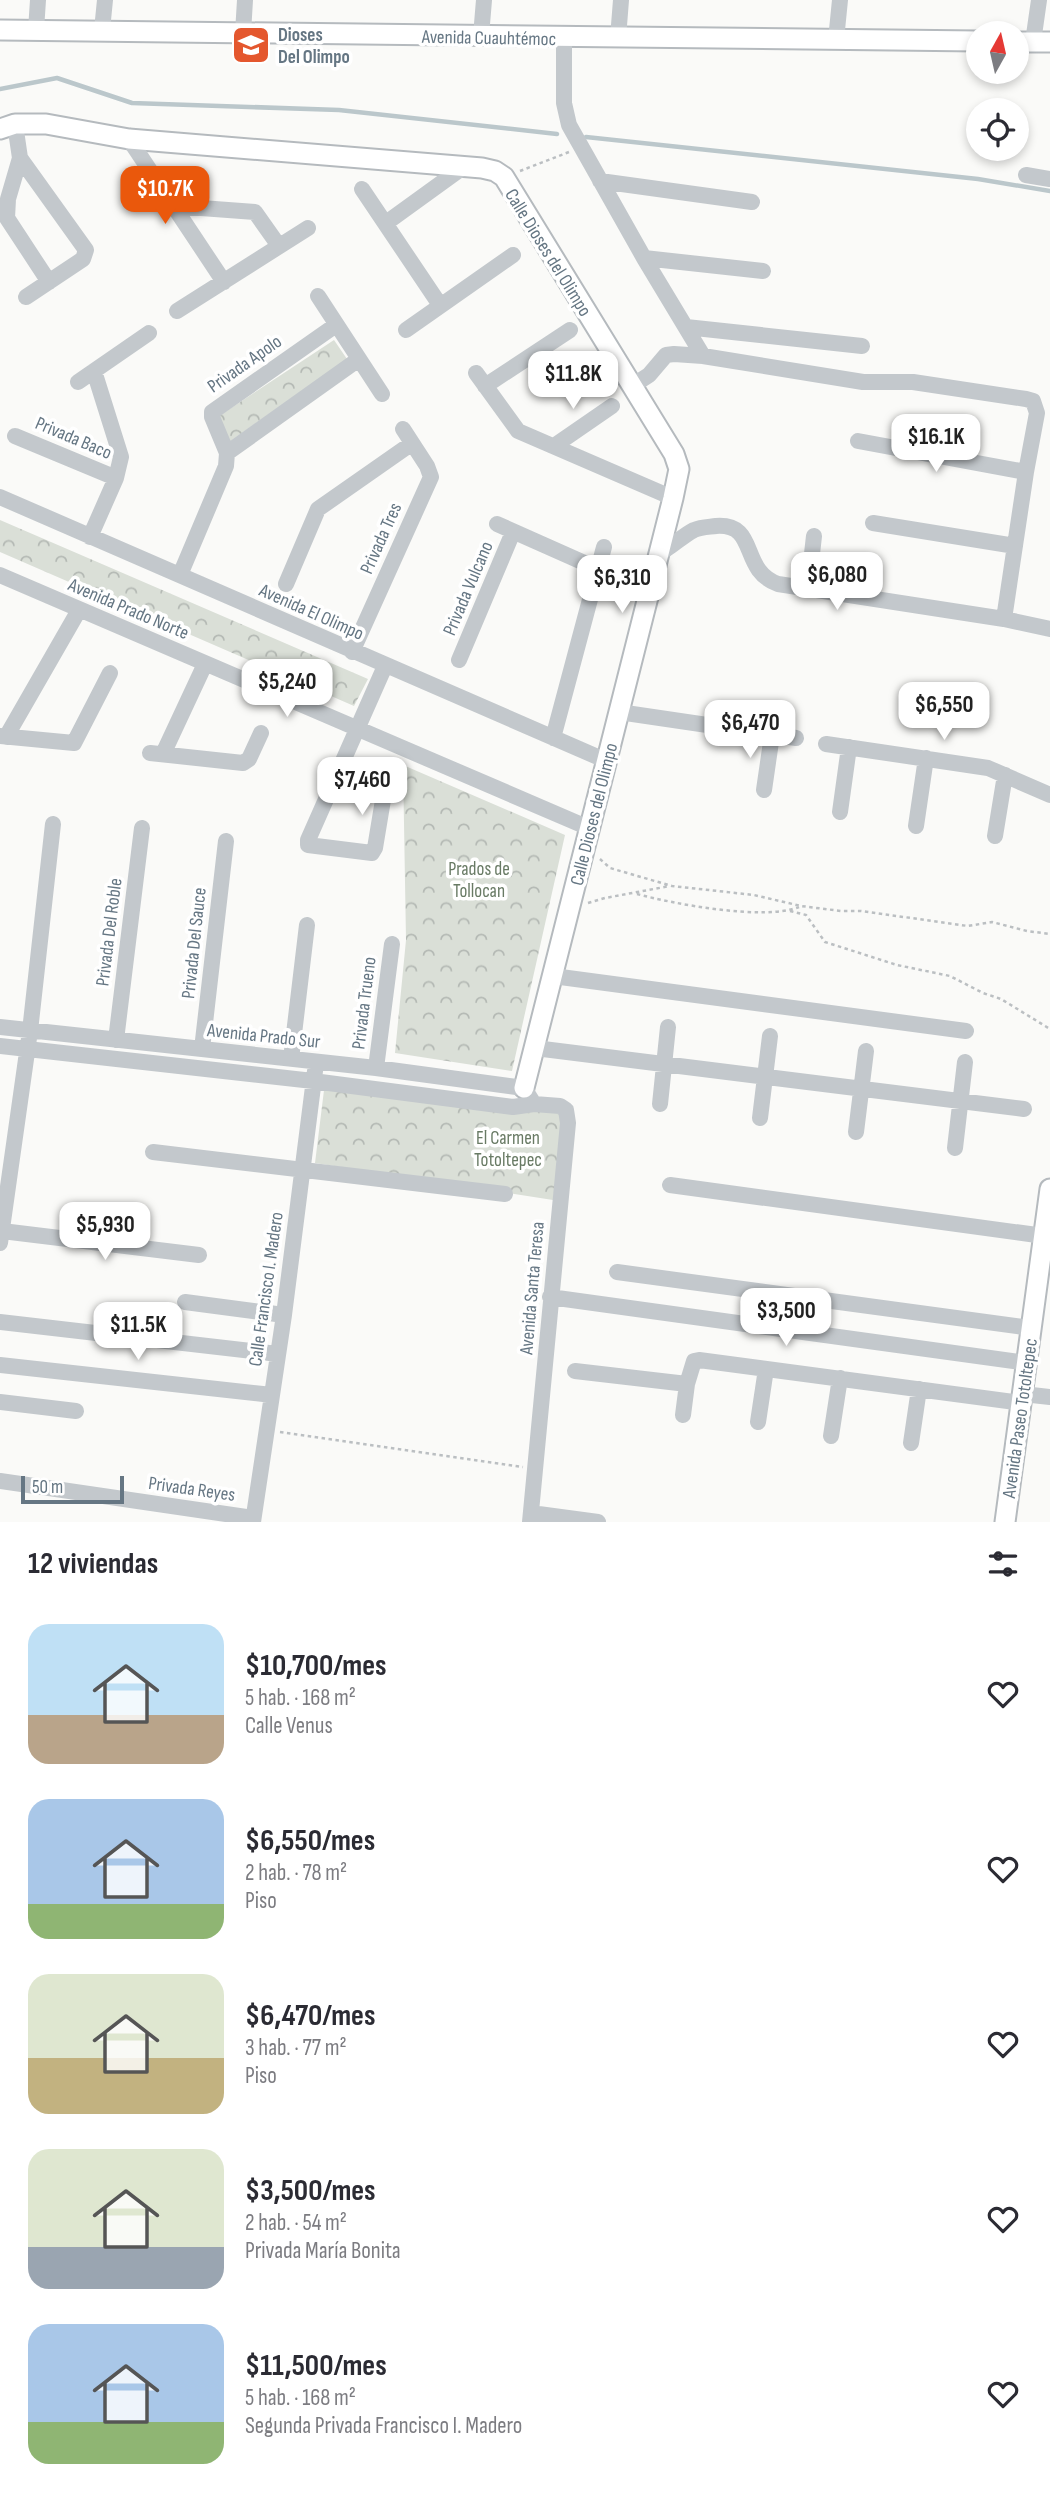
<!DOCTYPE html>
<html lang="es">
<meta charset="utf-8">
<style>
body{margin:0;font-family:"Sofia Sans Condensed",sans-serif;background:#f2f2f3;color:#2b2b33;height:100vh;display:flex;flex-direction:column;font-size:26px;white-space:nowrap}
*{box-sizing:border-box;margin:0}
p{font-size:23px;color:#7c7c81}
.icon{flex:none;width:38px;height:38px;fill:none;stroke:currentColor;stroke-width:2;stroke-linecap:round;stroke-linejoin:round}
.map{position:relative;height:1522px;overflow:hidden}
.drawer{display:flex;flex-direction:column;background:#fff;flex:1}
.drawer>*{flex:none}
.needle{width:46px;rotate:8deg}
.buttons{position:absolute;left:966px;top:21px;display:grid;gap:14px}
.buttons a{display:grid;place-items:center;width:63px;height:63px;border-radius:50%;background:#fff;box-shadow:0 4px 10px #0003;font-size:35px}
.scale{position:absolute;left:21px;bottom:18px;width:103px;box-sizing:border-box;padding-left:7px;border:4px solid #657683;border-top:0;font-size:19px;line-height:24px;white-space:nowrap;color:#657683;-webkit-text-stroke:5px #fff;paint-order:stroke}
.price{position:absolute;translate:-50% -60px;padding:0 16px;border-radius:14px;background:#fff;color:#222;font-size:23px;line-height:46px;filter:drop-shadow(0 2px 4px #0008)}
.price::after{content:'';position:absolute;left:50%;top:42px;width:21px;height:16px;margin-left:-10px;background:inherit;clip-path:polygon(0 0,100% 0,50% 100%)}
.price.current{background:#ea580c;color:#fff}
ul{padding:0;list-style:none}
li{display:flex;align-items:center;gap:21px;height:175px;padding:0 28px}
li span{display:grid;place-items:center;flex:none;width:196px;height:140px;border-radius:21px;color:#555}
li>.icon{margin-inline-start:auto}
span .icon{width:84px;height:84px;fill:#fffc;stroke-width:1}
li b{font-size:30px}
h2{display:flex;justify-content:space-between;align-items:center;height:84px;padding:0 28px;font-size:30px}
.map>svg:first-child{display:block}
.park{fill:url(#park-crowns)}
.lines{fill:none;stroke-linecap:round;stroke-linejoin:round}
.stream{stroke:#bbc7cb;stroke-width:4.5}
.major-casing{stroke:#b5babe;stroke-width:23}
.path{stroke:#bbbfc2;stroke-width:2.5;stroke-dasharray:3.5 3.5;stroke-linecap:butt}
.minor{stroke:#c3c8cc;stroke-width:16}
.major{stroke:#fff;stroke-width:19}
.labels{text-anchor:middle;stroke-width:7;stroke-linejoin:round;paint-order:stroke}
.poi-label{font-size:19px;font-weight:bold;fill:#657683;stroke:#fff;text-anchor:start}
.street-label{font-size:19px;fill:#657683;stroke:#fff}
.park-label{font-size:19px;fill:#687a64;stroke:#fff}
</style>
<div class="map">
<svg width="1050" height="1522" viewBox="0 0 1050 1522">
<defs>
<pattern id="park-crowns" width="20" height="18" patternUnits="userSpaceOnUse" patternTransform="scale(1.75)"><rect width="20" height="18" fill="#dadfd7"/><path d="M2 6a3 3 0 1 1 6 0M12 15a3 3 0 1 1 6 0" fill="none" stroke="#b4b9b4"/></pattern>
</defs>
<rect width="100%" height="100%" fill="#fafaf8"/>
<path class="park" d="M334 340 347 359 229 442 219 416Z
M0 520 368 679 354 706 0 552Z
M403 765 565 835 512 1071 395 1053 406 940Z
M325 1082 566 1110 553 1200 315 1163Z"/>
<g class="lines">
<path class="stream" d="M0 89 57 78 132 103 339 110 557 134
M586 137 978 179 1050 191"/>
<defs>
<path id="major" d="M0 30 978 41
M1017 42H1050
M0 129 15 124H46L129 139 482 168 495 171 504 177 674 454 679 469 673 498 524 1088
M1005 1522 1050 1189"/>
</defs>
<use href="#major" class="major-casing"/>
<path class="path" d="M520 171 569 152
M600 859 610 868 672 886 754 895 801 906 841 911H861L968 926 992 922 1027 931 1050 934
M637 894C674 904 764 921 799 907
M588 903 605 898 670 886
M790 911 806 915 825 942 897 965 950 976 983 993 1001 999 1050 1029
M280 1432 523 1467"/>
<path class="minor" d="M36 30 38 0
M102 30 105 0
M243 33 245 0
M481 36 484 0
M564 38V103L569 125 644 258 703 356
M618 38 621 0
M836 40 840 0
M1033 42 1039 0
M15 124 20 158 8 199 7 218 49 282
M129 139 224 282
M20 158 86 250 83 259 26 297
M1026 175 1050 179
M600 181 752 202
M362 189 440 305
M174 206 255 212 279 246
M386 223 462 168
M644 258 763 271
M318 296 382 394
M177 311 308 228
M686 327 862 346
M406 330 513 255
M476 373 518 431 673 498
M78 382 149 333
M485 386 570 330
M632 386 649 375 666 355 674 354 703 356 863 382H913L1026 399 1033 401 1037 413 1026 472
M15 436 116 478
M858 441 1026 472 1004 619
M554 446 612 406
M227 453 359 359
M0 497 607 761
M873 523 1015 546
M497 524 598 569
M90 537 116 478 121 457 94 371
M658 554C671 548 682 536 694 530 701 527 709 527 716 526 759 523 739 570 778 584L1004 619 1050 629
M0 575 589 828
M180 575 226 466 227 453 212 417V412L336 325
M286 584 318 509 411 444
M808 589 814 536
M352 652 431 477 427 466 403 429
M459 660 513 532
M619 712 796 738
M0 736 74 743 110 673
M6 737 79 610
M553 738 604 547
M826 744 988 768 1050 795
M150 753 243 763 249 759 261 733
M163 754 205 664
M764 790 772 735
M384 794 375 848 372 853 308 845V840L385 666
M840 812 849 747
M916 826 926 758
M995 836 1005 775
M553 976 966 1031
M0 1027 376 1068 524 1088 534 1104 560 1106 566 1110 568 1123 530 1522
M116 1040 142 828
M0 1046 313 1081 513 1107 534 1104
M535 1048 1024 1109
M202 1049 226 841
M291 1059 307 925
M376 1068 392 944
M660 1104 668 1027
M760 1118 770 1036
M856 1132 866 1051
M955 1148 965 1062
M153 1152 505 1194
M670 1185 1044 1236
M2 1231 199 1255
M0 1243 30 1031 53 824
M617 1272 1031 1328
M550 1297 1027 1363
M185 1302 284 1315
M0 1322 278 1354
M0 1365 272 1395
M575 1371 687 1384 694 1361 699 1360 1022 1403
M1023 1394 1050 1397
M0 1402 76 1411
M683 1415 687 1384
M758 1422 766 1369
M831 1436 840 1378
M911 1443 919 1389
M0 1481 253 1518
M531 1513 598 1522
M253 1522 284 1315 315 1071"/>
<use href="#major" class="major"/>
</g>
<defs>
<symbol id="school-square" viewBox="-11 -11 22 22"><rect x="-9" y="-9" width="18" height="18" rx="4" fill="#e4572e" stroke="#fff"/><path d="M0-5L7-2L0 1L-7-2ZM-4 1L0 2.5L4 1V4Q0 6-4 4Z" fill="#fff"/></symbol>
</defs>
<g fill-rule="evenodd">
<use href="#school-square" x="229" y="23" width="44" height="44"/>
</g>
<g class="labels">
<g class="poi-label">
<text x="278" y="41">Dioses<tspan x="278" dy="22">Del Olimpo</tspan></text>
</g>
<g class="street-label">
<text transform="translate(489 37) rotate(1)" y="7">Avenida Cuauhtémoc</text>
<text transform="translate(549 252) rotate(58)" y="7">Calle Dioses del Olimpo</text>
<text transform="translate(244 363) rotate(-35)" y="7">Privada Apolo</text>
<text transform="translate(74 437) rotate(23)" y="7">Privada Baco</text>
<text transform="translate(380 538) rotate(-66)" y="7">Privada Tres</text>
<text transform="translate(467 588) rotate(-67)" y="7">Privada Vulcano</text>
<text transform="translate(129 608) rotate(23)" y="7">Avenida Prado Norte</text>
<text transform="translate(312 611) rotate(24)" y="7">Avenida El Olimpo</text>
<text transform="translate(593 814) rotate(-76)" y="7">Calle Dioses del Olimpo</text>
<text transform="translate(108 932) rotate(-83)" y="7">Privada Del Roble</text>
<text transform="translate(193 943) rotate(-84)" y="7">Privada Del Sauce</text>
<text transform="translate(363 1003) rotate(-83)" y="7">Privada Trueno</text>
<text transform="translate(264 1035) rotate(6)" y="7">Avenida Prado Sur</text>
<text transform="translate(531 1288) rotate(-85)" y="7">Avenida Santa Teresa</text>
<text transform="translate(265 1289) rotate(-82)" y="7">Calle Francisco I. Madero</text>
<text transform="translate(1019 1418) rotate(-82)" y="7">Avenida Paseo Totoltepec</text>
<text transform="translate(192 1488) rotate(8)" y="7">Privada Reyes</text>
</g>
<g class="park-label">
<text x="479" y="875">Prados de<tspan x="479" dy="22">Tollocan</tspan></text>
<text x="508" y="1144">El Carmen<tspan x="508" dy="22">Totoltepec</tspan></text>
</g>
</g>
</svg>
<div class="buttons">
<a><svg class="needle" viewBox="-14 -14 28 28"><path d="M0-13l5 13h-10z" fill="#e53935"/><path d="M0 13l5-13h-10z" fill="#7c7c81"/></svg></a>
<a><svg class="icon" aria-label="locate" viewBox="0 0 24 24"><circle cx="12" cy="12" r="6"/><path d="M12 2v4M12 18v4M2 12h4M18 12h4"/></svg></a>
</div>
<div class="scale">50 m</div>
<b class="price current" style="left:165px;top:226px">$10.7K</b>
<b class="price" style="left:573px;top:411px">$11.8K</b>
<b class="price" style="left:936px;top:474px">$16.1K</b>
<b class="price" style="left:837px;top:612px">$6,080</b>
<b class="price" style="left:622px;top:615px">$6,310</b>
<b class="price" style="left:287px;top:719px">$5,240</b>
<b class="price" style="left:944px;top:742px">$6,550</b>
<b class="price" style="left:750px;top:760px">$6,470</b>
<b class="price" style="left:362px;top:817px">$7,460</b>
<b class="price" style="left:105px;top:1262px">$5,930</b>
<b class="price" style="left:786px;top:1348px">$3,500</b>
<b class="price" style="left:138px;top:1362px">$11.5K</b>
</div>
<section class="drawer">
<h2>12 viviendas<svg class="icon" aria-label="filters" viewBox="0 0 24 24"><path d="M4 7h16M4 17h16"/><circle cx="9" cy="7" r="2"/><circle cx="15" cy="17" r="2"/></svg></h2>
<ul>
<li><span style="background:linear-gradient(#bfe0f5 65%,#b9a48a 0)"><svg class="icon" aria-label="home" viewBox="0 0 24 24"><path d="M3 11l9-7 9 7M6 9v11h12V9"/></svg></span><div><b>$10,700/mes</b><p>5 hab. · 168 m²</p><p>Calle Venus</p></div><svg class="icon" aria-label="heart" viewBox="0 0 24 24"><path d="M12 20l-8-8c-3-5 5-10 8-4 3-6 11-1 8 4z"/></svg></li>
<li><span style="background:linear-gradient(#a9c7e8 75%,#8fb573 0)"><svg class="icon" aria-label="home" viewBox="0 0 24 24"><path d="M3 11l9-7 9 7M6 9v11h12V9"/></svg></span><div><b>$6,550/mes</b><p>2 hab. · 78 m²</p><p>Piso</p></div><svg class="icon" aria-label="heart" viewBox="0 0 24 24"><path d="M12 20l-8-8c-3-5 5-10 8-4 3-6 11-1 8 4z"/></svg></li>
<li><span style="background:linear-gradient(#dfe7d0 60%,#c2b280 0)"><svg class="icon" aria-label="home" viewBox="0 0 24 24"><path d="M3 11l9-7 9 7M6 9v11h12V9"/></svg></span><div><b>$6,470/mes</b><p>3 hab. · 77 m²</p><p>Piso</p></div><svg class="icon" aria-label="heart" viewBox="0 0 24 24"><path d="M12 20l-8-8c-3-5 5-10 8-4 3-6 11-1 8 4z"/></svg></li>
<li><span style="background:linear-gradient(#dfe7d0 70%,#9aa5b1 0)"><svg class="icon" aria-label="home" viewBox="0 0 24 24"><path d="M3 11l9-7 9 7M6 9v11h12V9"/></svg></span><div><b>$3,500/mes</b><p>2 hab. · 54 m²</p><p>Privada María Bonita</p></div><svg class="icon" aria-label="heart" viewBox="0 0 24 24"><path d="M12 20l-8-8c-3-5 5-10 8-4 3-6 11-1 8 4z"/></svg></li>
<li><span style="background:linear-gradient(#a9c7e8 70%,#8fb573 0)"><svg class="icon" aria-label="home" viewBox="0 0 24 24"><path d="M3 11l9-7 9 7M6 9v11h12V9"/></svg></span><div><b>$11,500/mes</b><p>5 hab. · 168 m²</p><p>Segunda Privada Francisco I. Madero</p></div><svg class="icon" aria-label="heart" viewBox="0 0 24 24"><path d="M12 20l-8-8c-3-5 5-10 8-4 3-6 11-1 8 4z"/></svg></li>
</ul>
</section>
